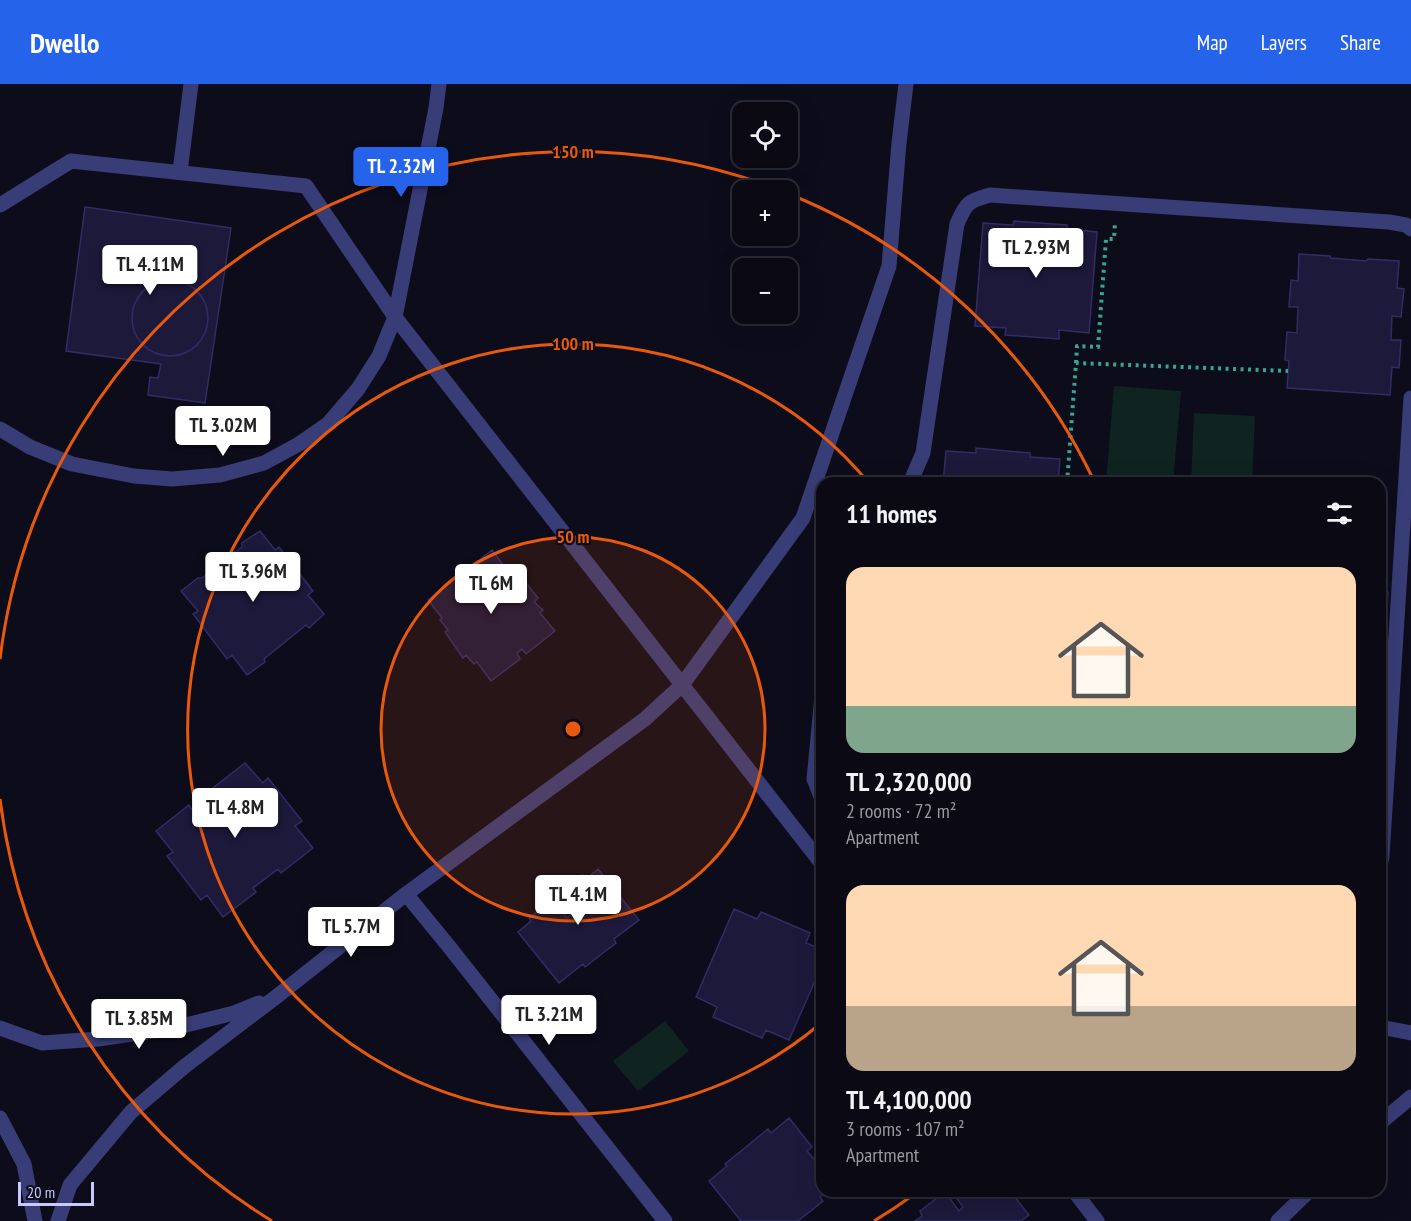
<!DOCTYPE html>
<meta charset="utf-8">
<style>
body{margin:0;font-family:"PT Sans Narrow",sans-serif;background:#181722;color:#f1f3f6;height:100vh;display:flex;flex-direction:column;font-size:22px;white-space:nowrap}
*{box-sizing:border-box;margin:0}
p{font-size:20px;color:#999aa0}
.icon{flex:none;width:33px;height:33px;fill:none;stroke:currentColor;stroke-width:2;stroke-linecap:round;stroke-linejoin:round}
.map{position:relative;flex:1;overflow:hidden}
.side{position:absolute;left:816px;top:393px;width:570px;height:720px;display:flex;flex-direction:column;background:#0a0914;border-radius:18px;box-shadow:0 6px 24px #0002,0 0 0 2px #2a2a34}
.side>*{flex:none}
.tools{position:absolute;left:732px;top:18px;display:grid;gap:12px}
.tools a{display:grid;place-items:center;width:66px;height:66px;border-radius:12px;background:#0a0914;box-shadow:0 6px 24px #0002,0 0 0 2px #2a2a34;font-size:30px}
.scale{position:absolute;left:18px;bottom:15px;width:76px;box-sizing:border-box;padding-left:6px;border:3px solid #c9c8fc;border-top:0;font-size:16px;line-height:21px;white-space:nowrap;color:#c9c8fc;-webkit-text-stroke:4px #0d0c1b;paint-order:stroke}
.price{position:absolute;translate:-50% -51px;padding:0 14px;border-radius:6px;background:#fff;color:#222;font-size:20px;line-height:39px;filter:drop-shadow(0 2px 3px #0008)}
.price::after{content:'';position:absolute;left:50%;top:36px;width:18px;height:14px;margin-left:-9px;background:inherit;clip-path:polygon(0 0,100% 0,50% 100%)}
.price.active{background:#2563eb;color:#fff}
ul{padding:0;list-style:none}
li{display:grid;align-content:center;gap:12px;height:318px;padding:0 30px}
li span{display:grid;place-items:center;height:186px;border-radius:18px;color:#555}
li>.icon{margin-inline-start:auto}
span .icon{width:108px;height:108px;fill:#fffc;stroke-width:1}
li b{font-size:26px}
h2{display:flex;justify-content:space-between;align-items:center;height:72px;padding:0 30px;font-size:26px}
header{display:flex;align-items:center;gap:36px;box-sizing:border-box;height:84px;padding:0 30px;background:#2563eb;color:#fff}
header strong{font-size:28px}
nav{display:flex;gap:33px;margin-inline-start:auto;font-size:21px}
.map>svg:first-child{display:block}
.green{fill:#0f2421}
.building{fill:#1c193b;stroke:#322c65;stroke-width:1.5}
.lines{fill:none;stroke-linecap:round;stroke-linejoin:round}
.path{stroke:#33a694;stroke-width:4;stroke-dasharray:3 4.5;stroke-linecap:butt}
.service{stroke:#393d77;stroke-width:15}
.minor{stroke:#393d77;stroke-width:15}
.ring{fill:none;stroke:#e8590c;stroke-width:3}
.centre{fill:#e8590c;stroke:#0d0c1b;stroke-width:3}
.ring-label{font-size:18px;text-anchor:middle;font-weight:bold;fill:#e8590c;stroke:#0d0c1b;stroke-width:4.5;stroke-linejoin:round;paint-order:stroke}
</style>
<header>
<strong>Dwello</strong>
<nav><a>Map</a><a>Layers</a><a>Share</a></nav>
</header>
<div class="map">
<svg width="1411" height="1137" viewBox="0 0 1411 1137">
<rect width="100%" height="100%" fill="#0d0c1b"/>
<path class="green" d="M1114 302 1181 307 1173 399H1106Z
M1194 329 1255 332 1252 399H1191Z
M665 937 689 967 638 1007 613 977Z"/>
<path class="building" d="M85 123 231 144 205 319 148 311 150 293 158 294 161 280 66 267Z
M1014 137 1067 141V145L1097 148 1089 249 1059 246V255L1005 251 1006 244 975 242 983 139 1013 141Z
M1299 170 1330 172 1331 174 1366 177 1368 175 1399 177 1397 204 1404 205 1401 233 1392 232 1391 256H1401L1399 284 1392 283 1390 311 1287 304 1289 277 1285 276 1287 248 1297 249 1298 223H1289L1291 196 1298 197Z
M132 234a38 38 0 1 1 76 0a38 38 0 1 1-76 0Z
M976 364 1030 369V373L1060 375 1058 399H943L946 367 976 369Z
M260 447 275 466 279 463 313 507 308 511 324 530 309 544 306 541 264 575 265 578 247 591 232 571 227 575 193 530 198 527 181 507 198 494H202L242 463V459Z
M492 466 506 485 509 483 516 493 519 490 538 514 534 518 543 526 540 529 555 547 526 570 522 565 517 569 520 575 491 597 477 578 474 580 466 571 463 574 445 548 448 546 440 536 442 534 428 516Z
M1380 493 1383 494 1382 508H1388L1386 538 1380 537Z
M245 679 263 699 268 694 302 737 295 742 313 764 281 789 278 785 253 804 256 808 223 833 207 811 201 816 167 772 173 768 156 747 189 721 191 725 215 707 213 704Z
M598 785 639 836 614 855 616 859 585 883 583 880 559 899 518 848 531 837 529 834 553 815 567 834 573 829 562 816 569 810 565 805 582 791 585 796Z
M734 825 757 835 761 828 810 849 806 859 822 865V881L789 956 766 946 762 954 713 933 717 923 696 913Z
M789 1034 812 1063 807 1067 814 1075 817 1073 822 1080V1107H827L820 1113 823 1117 798 1137H741L709 1097 727 1082 725 1080 768 1045 771 1049Z
M956 1107H1010L1029 1131 1021 1137H915L922 1132 920 1127 945 1108 959 1127 963 1123 953 1109Z"/>
<g class="lines">
<path class="path" d="M1076 279 1077 262 1098 263 1106 155H1114L1115 138
M1067 399 1076 279 1288 287"/>
<path class="service" d="M910 399 923 369 957 140C966 119 968 117 990 111L1389 138 1406 141 1411 145
M822 612 814 695 822 715
M1380 783 1382 772 1411 314
M1380 943 1411 949"/>
<path class="minor" d="M180 88 191 0
M0 121 71 77 306 102 395 233 822 780
M0 345 30 363 72 380 134 392 172 395 220 391 264 379 299 360 328 340 358 305 379 272 395 233 436 24 439 0
M406 810 451 865 665 1137
M0 944 42 959 98 955 174 944 234 929 259 919
M0 1034 24 1080 35 1137
M1380 1039 1411 1013
M1074 1107 1097 1137
M58 1137 70 1101 131 1028 185 982 276 913 406 810 645 635 682 601 803 434 889 182 899 59 906 0
M1278 1137 1309 1107"/>
</g>
<circle cx="573" cy="645" r="192" fill="#e8590c" fill-opacity=".12"/>
<g class="ring">
<circle cx="573" cy="645" r="192"/>
<path d="M820 940A385 385 0 1 1 868 398"/>
<path d="M916 1109A577 577 0 0 1 874 1137M272 1137A577 577 0 0 1 0 715M0 575A577 577 0 0 1 780 106M789 110A577 577 0 0 1 1094 397"/>
</g>
<circle cx="573" cy="645" r="9" class="centre"/>
<g class="ring-label">
<text x="573" y="74">150 m</text>
<text x="573" y="266">100 m</text>
<text x="573" y="459">50 m</text>
</g>
</svg>
<div class="tools">
<a><svg class="icon" aria-label="locate" viewBox="0 0 24 24"><circle cx="12" cy="12" r="6"/><path d="M12 2v4M12 18v4M2 12h4M18 12h4"/></svg></a>
<a>+</a>
<a>−</a>
</div>
<div class="scale">20 m</div>
<b class="price active" style="left:401px;top:114px">TL 2.32M</b>
<b class="price" style="left:1036px;top:195px">TL 2.93M</b>
<b class="price" style="left:150px;top:212px">TL 4.11M</b>
<b class="price" style="left:223px;top:373px">TL 3.02M</b>
<b class="price" style="left:253px;top:519px">TL 3.96M</b>
<b class="price" style="left:491px;top:531px">TL 6M</b>
<b class="price" style="left:235px;top:755px">TL 4.8M</b>
<b class="price" style="left:578px;top:842px">TL 4.1M</b>
<b class="price" style="left:351px;top:874px">TL 5.7M</b>
<b class="price" style="left:549px;top:962px">TL 3.21M</b>
<b class="price" style="left:139px;top:966px">TL 3.85M</b>
<section class="side">
<h2>11 homes<svg class="icon" aria-label="filters" viewBox="0 0 24 24"><path d="M4 7h16M4 17h16"/><circle cx="9" cy="7" r="2"/><circle cx="15" cy="17" r="2"/></svg></h2>
<ul>
<li><span style="background:linear-gradient(#ffd9b3 75%,#7fa58c 0)"><svg class="icon" aria-label="home" viewBox="0 0 24 24"><path d="M3 11l9-7 9 7M6 9v11h12V9"/></svg></span><div><b>TL 2,320,000</b><p>2 rooms · 72 m²</p><p>Apartment</p></div></li>
<li><span style="background:linear-gradient(#ffd9b3 65%,#b9a48a 0)"><svg class="icon" aria-label="home" viewBox="0 0 24 24"><path d="M3 11l9-7 9 7M6 9v11h12V9"/></svg></span><div><b>TL 4,100,000</b><p>3 rooms · 107 m²</p><p>Apartment</p></div></li>
</ul>
</section>
</div>
